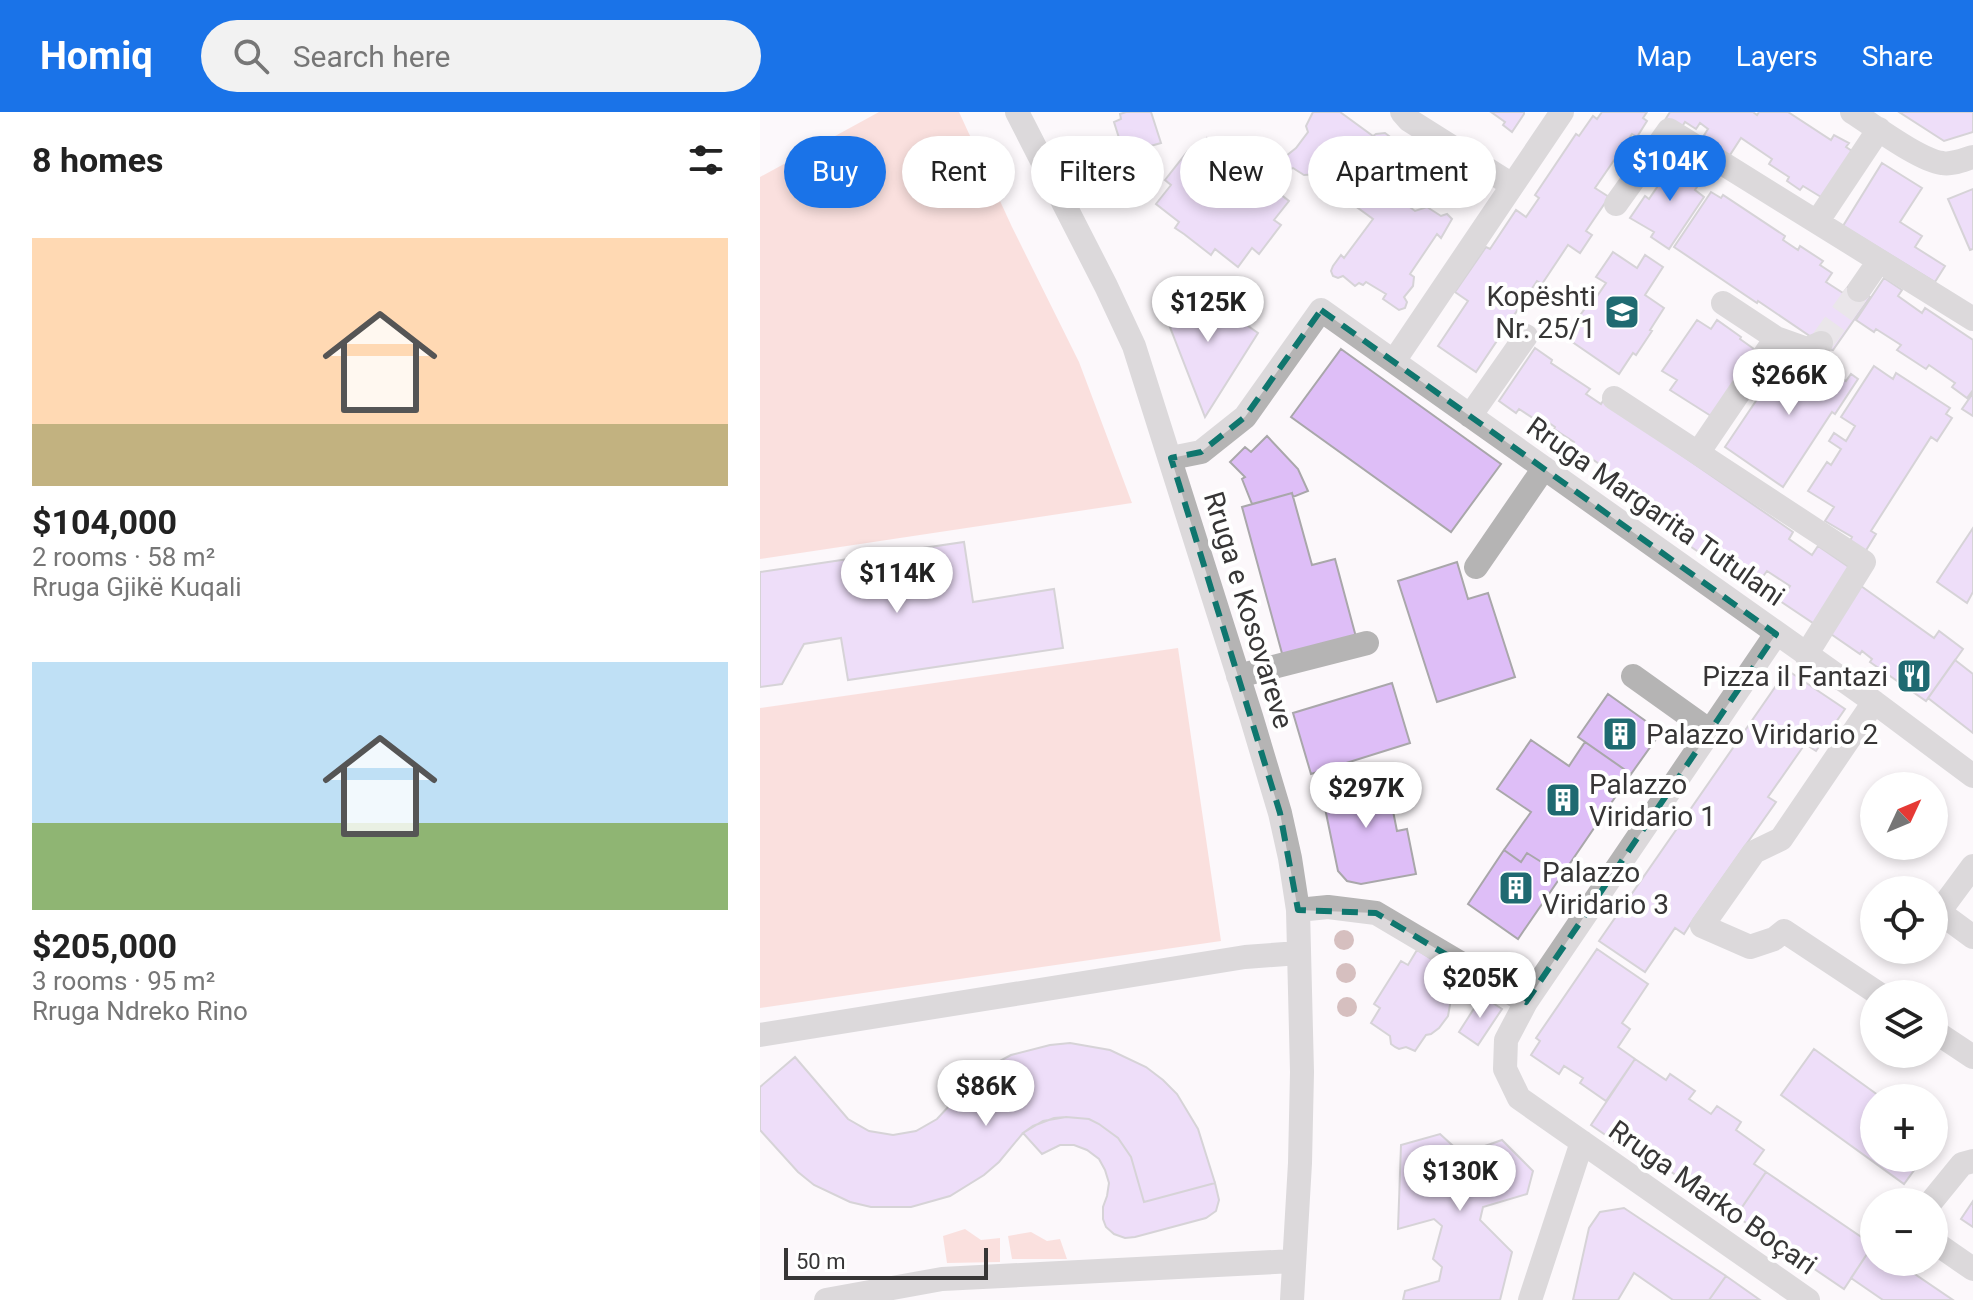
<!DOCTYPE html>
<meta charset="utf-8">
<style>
body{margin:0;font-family:Roboto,sans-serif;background:#f2f2f2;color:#222;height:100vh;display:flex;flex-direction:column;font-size:30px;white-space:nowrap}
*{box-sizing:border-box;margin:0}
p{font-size:26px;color:#767676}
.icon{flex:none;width:44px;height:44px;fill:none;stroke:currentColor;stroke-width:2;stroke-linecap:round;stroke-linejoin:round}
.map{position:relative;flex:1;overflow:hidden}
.panel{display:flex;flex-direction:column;background:#fff;width:760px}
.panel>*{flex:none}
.hud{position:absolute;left:24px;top:24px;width:760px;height:72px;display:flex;gap:16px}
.needle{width:52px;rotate:46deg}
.tools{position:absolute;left:1100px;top:660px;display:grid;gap:16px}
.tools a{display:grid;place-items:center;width:88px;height:88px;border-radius:50%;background:#fff;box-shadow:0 4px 12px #0003;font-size:40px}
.scale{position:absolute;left:24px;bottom:20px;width:204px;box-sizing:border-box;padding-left:8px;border:4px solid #373636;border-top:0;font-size:22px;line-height:28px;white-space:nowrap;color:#373636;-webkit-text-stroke:6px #fff;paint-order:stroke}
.price{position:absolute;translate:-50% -68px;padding:0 18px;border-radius:28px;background:#fff;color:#222;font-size:26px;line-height:52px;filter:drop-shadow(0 2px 4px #0008)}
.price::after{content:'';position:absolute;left:50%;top:48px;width:24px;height:18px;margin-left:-12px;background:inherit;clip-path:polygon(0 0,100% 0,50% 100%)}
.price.active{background:#1a73e8;color:#fff}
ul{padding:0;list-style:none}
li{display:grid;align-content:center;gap:16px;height:424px;padding:0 32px}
li span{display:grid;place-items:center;height:248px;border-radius:0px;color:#555}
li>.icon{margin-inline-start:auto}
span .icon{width:144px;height:144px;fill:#fffc;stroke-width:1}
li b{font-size:34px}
h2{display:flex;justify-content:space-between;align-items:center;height:96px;padding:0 32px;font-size:34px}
.tag{padding:0 28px;border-radius:36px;background:#fff;box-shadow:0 4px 12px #0003;font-size:28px;line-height:72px}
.tag.active{background:#1a73e8;color:#fff}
header{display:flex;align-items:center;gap:48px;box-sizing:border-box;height:112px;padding:0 40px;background:#1a73e8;color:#fff}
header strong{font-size:38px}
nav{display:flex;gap:44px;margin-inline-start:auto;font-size:28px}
.search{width:560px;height:72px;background:#f2f2f2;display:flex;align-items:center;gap:20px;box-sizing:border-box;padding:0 28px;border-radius:44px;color:#767676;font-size:30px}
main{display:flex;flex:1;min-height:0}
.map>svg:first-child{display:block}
.green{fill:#f9c4bb}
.building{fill:#debef7;stroke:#a9a7aa;stroke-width:2}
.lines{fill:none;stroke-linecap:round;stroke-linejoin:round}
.minor-tunnel{stroke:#d5d1d4;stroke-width:24;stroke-dasharray:24 12;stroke-linecap:butt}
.minor{stroke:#b5b4b4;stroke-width:24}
.tree{fill:#a87a77}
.marked{fill:none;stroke:#0f766e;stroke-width:6;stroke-dasharray:16 10;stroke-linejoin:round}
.labels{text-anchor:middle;stroke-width:8;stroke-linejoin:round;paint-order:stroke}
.poi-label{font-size:28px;fill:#373636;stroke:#fff;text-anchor:start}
.street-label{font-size:28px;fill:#373636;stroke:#fff}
</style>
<header>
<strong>Homiq</strong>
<div class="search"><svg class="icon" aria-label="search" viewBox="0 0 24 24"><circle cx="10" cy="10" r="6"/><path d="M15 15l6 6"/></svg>Search here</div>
<nav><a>Map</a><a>Layers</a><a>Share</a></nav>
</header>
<main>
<section class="panel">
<h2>8 homes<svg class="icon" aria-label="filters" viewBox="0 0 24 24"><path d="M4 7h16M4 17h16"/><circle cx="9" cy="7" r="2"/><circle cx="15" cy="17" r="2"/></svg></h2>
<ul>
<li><span style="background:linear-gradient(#ffd9b3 75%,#c2b280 0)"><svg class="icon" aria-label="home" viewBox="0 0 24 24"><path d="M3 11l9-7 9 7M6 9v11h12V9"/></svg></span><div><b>$104,000</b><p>2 rooms · 58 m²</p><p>Rruga Gjikë Kuqali</p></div></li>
<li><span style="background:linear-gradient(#bfe0f5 65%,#8fb573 0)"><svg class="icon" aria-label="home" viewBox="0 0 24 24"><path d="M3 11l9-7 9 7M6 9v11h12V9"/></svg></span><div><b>$205,000</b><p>3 rooms · 95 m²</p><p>Rruga Ndreko Rino</p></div></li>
</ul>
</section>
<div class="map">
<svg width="1213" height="1188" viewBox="0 0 1213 1188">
<rect width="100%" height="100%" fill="#fcf8fb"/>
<path class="green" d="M119 0H199L252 115 319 250 372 391 0 447V65Z
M418 536 461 829 0 896V596Z
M205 1117 221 1128 240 1126V1150L187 1151 183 1124Z
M271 1120 287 1129 300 1127 307 1147H252L248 1124Z"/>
<path class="building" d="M366 0H391L401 31 373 39 374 42 365 45 354 10 361 7 360 2Z
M553 0H580L613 24 616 22 625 21 637 30 640 28H645L649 33 647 38 638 50 635 47 623 67 649 84 643 90 655 99 667 95 681 104 687 102 692 107 681 126 677 122 650 162 654 165 653 174 644 185 647 190 645 196 639 198 623 187 626 182 606 170 603 173 599 171 595 174 583 164 578 166 573 164 571 159 573 154 581 143 584 146 613 107 587 88 590 84 559 62 544 63 533 56 527 58 523 53 526 44 536 36 548 20 546 14Z
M731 0H764V2L752 20 743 13 745 10Z
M842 0H887L883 6 887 9 877 25 872 22 835 76 849 85 826 119 832 123 820 141 808 133 782 172 777 169 716 260 678 234 708 189 695 180 726 135 730 137 756 98 766 105 779 86 775 83 816 22 819 24 833 4 837 7Z
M910 0H993L997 3 999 0H1028L1071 28 1074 23 1089 31 1086 35 1092 39 1061 85 1043 74 1040 78 1027 69 1029 65 1009 52 1012 47 981 26 968 46 941 28 948 17 940 11 936 17 925 10 920 18 905 8Z
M1139 0H1213V20L1184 29Z
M447 26 471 44 477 37 512 64 506 71 529 89 514 108 521 113 499 142 492 136 478 155 455 137 451 143 424 122 415 116 419 110 396 92 411 73 405 68 427 40 433 45Z
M351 33 369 73 343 84 325 44Z
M911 40 934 56 931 61 941 69 935 78 944 85 909 137 891 125 894 120 870 106 885 84 889 87 912 53 905 49Z
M1122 51 1162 76 1140 110 1162 124 1155 135 1185 154 1175 170 1083 114Z
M1213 77V137L1210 138 1188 87Z
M951 80 961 86 963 83 1025 124 1023 128 1038 138 1040 134 1063 149 1060 153 1072 161 1066 170 1083 181 1090 172 1110 185 1073 238 1069 237 998 189 997 191 914 135Z
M853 140 877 156 885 143 903 155 885 183 904 196 890 218 892 219 876 243 873 241 859 262 808 227 822 206 819 205 828 192 831 193 846 171 836 165Z
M1124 166 1142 178 1138 184 1162 201 1165 196 1213 228V278L1207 286 1192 275 1195 271 1169 253 1166 257 1137 238 1141 233 1116 217 1114 220 1096 208Z
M428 183 468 200 498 221 445 305 401 192Z
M937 208 951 217 957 208 981 225 980 227 994 237 992 241 997 244 951 304 910 278 917 268 902 259Z
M775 236 792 248 791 251 830 277 826 282 841 292 843 289 1033 420 1029 427 1052 443 1058 434 1096 460 1059 515 1020 489 1030 474 1007 459 1001 467 987 457 983 464 947 439 943 443 855 383 856 381 838 368 845 356 812 333 814 330 794 317 795 315 785 308 782 312 759 297 756 301 739 289Z
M581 237 741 352 691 420 531 305Z
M1050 244 1086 269 1091 262 1098 267 1075 302 1072 300 1023 375 965 335 1004 277 1010 280 1015 273 1006 267 1020 245 1037 257 1041 252 1043 254Z
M1114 254 1133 267 1136 261 1190 296 1186 302 1192 306 1177 329 1171 325 1111 419 1116 422 1105 440 1090 429 1092 425 1065 409 1074 395 1048 379 1067 350 1071 353 1081 337 1069 329 1074 321 1086 329 1095 314 1081 305Z
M1213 281V304L1202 297Z
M507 324 538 357 548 379 533 385 532 381 492 392 482 367 485 365 470 350 485 335 491 340Z
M532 381 552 453 575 447 596 525 523 545 482 395Z
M1213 416V480L1207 491 1177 470Z
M204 430 213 490 294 477 303 536 88 568 81 526 44 532 22 572 0 575V460Z
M697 450 708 487 728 481 755 565 677 590 638 469Z
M1101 474 1174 526 1179 519 1203 537 1166 589 1110 550 1112 547 1102 539 1100 542 1068 520Z
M1195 548 1213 562V621L1168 586Z
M1027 558 1085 597 1056 639 1045 632 1008 685 1016 690 933 808 924 822 915 816 885 860 839 829Z
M632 571 650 631 551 662 533 601Z
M848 582 901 620 871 662 818 625Z
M771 628 809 654 825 630 871 662 804 760 786 747 783 751 767 741 761 750 744 738 771 700 737 677Z
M603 659 605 668 626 664 637 719 647 717 656 762 601 772 587 769 578 759 560 672 581 668 580 663Z
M744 738 761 750 767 741 783 751 786 747 804 760 758 827 708 792Z
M837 837 888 872 862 911 870 917 858 935 875 947 846 989 820 971 823 966 804 954 799 962 771 943 780 929 776 926Z
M657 838 701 866 691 887 688 904 679 916 671 922 666 923 655 939 646 935 639 937 635 935 631 932 630 924 611 911 620 896 614 892 641 849 648 853Z
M722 884 742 897 718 933 699 920Z
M310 931 350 938 386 955 403 968 417 982 438 1017 455 1071 384 1090 371 1045 358 1026 339 1012 329 1007 306 1005 294 1006 273 1014 263 1021 239 1050 224 1063 190 1084 151 1095H111L90 1090 54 1073 38 1060 0 1018V975L35 945 88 1007 109 1019 133 1023 156 1019 177 1007 216 965 232 953 251 943 290 933Z
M1054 937 1122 986H1114V1046H1163L1144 1072 1021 983Z
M875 947 906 968 910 962 935 979 929 987 951 1002 957 994 981 1010 976 1018 1004 1038 994 1052 1006 1060 976 1104 934 1075 938 1070 923 1060 920 1066 870 1031 866 1037 831 1013Z
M306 1005 329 1007 339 1012 358 1026 371 1045 384 1090 455 1071 459 1088 456 1099 446 1106 375 1125 365 1126 354 1122 346 1115 343 1107V1095L347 1084 349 1071 345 1058 339 1047 327 1038 314 1033H300L282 1042 263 1021 283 1009Z
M680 1022 702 1042 742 1028 773 1059 767 1082 723 1095 720 1108 752 1140 740 1188H643L645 1179 679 1169 682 1155 673 1147 682 1114 674 1107 638 1117 641 1033Z
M1006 1060 1113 1133 1084 1177 976 1104Z
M1213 1089V1115L1201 1107Z
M864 1096 966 1164 949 1188H913L874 1161 858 1188H813L829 1116 840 1100Z
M1113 1133 1114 1150H1137L1193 1188H1123L1091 1166Z
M966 1164 1000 1188H949Z"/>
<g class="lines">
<path class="minor-tunnel" d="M1061 231 1099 178"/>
<path class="minor" d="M257 0 346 174 374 234 491 604 520 701 530 746 538 798 542 960 540 1051 532 1188
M642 0 649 8 752 73
M1092 0C1113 13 1159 48 1182 51 1192 53 1203 48 1213 45
M856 92 909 18 1213 207
M1057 110 1119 17
M1099 178 1119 149
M963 191 1016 226 1047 237 1061 231
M634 249 802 0
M854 286 1104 450 1046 543
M710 304 766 224
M938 341 1016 226
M411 346 441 340 485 305 561 198 1110 587 1213 664
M716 455 784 356
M1016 522 766 890 746 928 745 957 759 986 1048 1188
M478 564 607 531
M873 564 950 619
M1114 590 1021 727 994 740 942 814 990 835 1014 827 1024 819 1119 882
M1213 754 1179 800 1213 825
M538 798 568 795 616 801 766 890
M1174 919 1213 945
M0 923 485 845 539 841
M1171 1090 1202 1052 1213 1049
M1174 1130 1213 1157
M66 1188 182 1167 534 1149
M770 1188 822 1030"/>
</g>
<g class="tree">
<circle cx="584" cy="828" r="10"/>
<circle cx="586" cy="861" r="10"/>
<circle cx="587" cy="895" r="10"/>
</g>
<path d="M0 0H1213V1188H0ZM561 198 1016 522 766 890 616 801 538 798 520 701 411 346 441 340 485 305Z" fill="#fcf8fb" fill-opacity=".55" fill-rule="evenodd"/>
<path class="marked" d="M561 198 1016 522 766 890 616 801 538 798 520 701 411 346 441 340 485 305Z"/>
<defs>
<symbol id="school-square" viewBox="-11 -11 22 22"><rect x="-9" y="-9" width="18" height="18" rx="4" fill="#1f6a71" stroke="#fff"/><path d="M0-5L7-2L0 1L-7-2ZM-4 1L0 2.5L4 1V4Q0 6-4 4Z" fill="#fff"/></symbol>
<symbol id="restaurant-square" viewBox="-11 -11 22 22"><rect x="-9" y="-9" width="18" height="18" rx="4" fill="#1f6a71" stroke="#fff"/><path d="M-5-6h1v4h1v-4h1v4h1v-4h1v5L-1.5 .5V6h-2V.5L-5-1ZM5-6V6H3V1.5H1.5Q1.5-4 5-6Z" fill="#fff"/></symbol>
<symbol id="building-square" viewBox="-11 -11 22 22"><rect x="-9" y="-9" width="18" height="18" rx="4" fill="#1f6a71" stroke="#fff"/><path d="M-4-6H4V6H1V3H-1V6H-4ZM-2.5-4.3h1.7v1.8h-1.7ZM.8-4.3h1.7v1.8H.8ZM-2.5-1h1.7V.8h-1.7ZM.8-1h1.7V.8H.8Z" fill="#fff"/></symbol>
</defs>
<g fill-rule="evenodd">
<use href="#school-square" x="842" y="180" width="40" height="40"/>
<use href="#restaurant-square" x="1134" y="544" width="40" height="40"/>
<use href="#building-square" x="840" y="602" width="40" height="40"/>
<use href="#building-square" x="783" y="668" width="40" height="40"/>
<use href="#building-square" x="736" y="756" width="40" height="40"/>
</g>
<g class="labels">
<g class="poi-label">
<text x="836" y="194" text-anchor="end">Kopështi<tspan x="836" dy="32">Nr. 25/1</tspan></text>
<text x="1128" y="574" text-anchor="end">Pizza il Fantazi</text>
<text x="886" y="632">Palazzo Viridario 2</text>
<text x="829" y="682">Palazzo<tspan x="829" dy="32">Viridario 1</tspan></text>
<text x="782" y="770">Palazzo<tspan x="782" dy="32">Viridario 3</tspan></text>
</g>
<g class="street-label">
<text transform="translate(896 399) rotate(35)" y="10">Rruga Margarita Tutulani</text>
<text transform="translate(489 498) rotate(73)" y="10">Rruga e Kosovareve</text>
<text transform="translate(953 1085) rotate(35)" y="10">Rruga Marko Boçari</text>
</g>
</g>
</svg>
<div class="tools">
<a><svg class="needle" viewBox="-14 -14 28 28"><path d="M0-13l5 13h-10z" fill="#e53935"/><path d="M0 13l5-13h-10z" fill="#767676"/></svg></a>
<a><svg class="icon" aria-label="locate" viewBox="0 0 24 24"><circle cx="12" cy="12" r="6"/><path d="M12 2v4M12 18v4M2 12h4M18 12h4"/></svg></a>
<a><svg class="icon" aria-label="layers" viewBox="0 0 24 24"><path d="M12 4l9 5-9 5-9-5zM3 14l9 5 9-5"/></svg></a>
<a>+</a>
<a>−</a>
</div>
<div class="scale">50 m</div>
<b class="price active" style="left:910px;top:91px">$104K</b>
<b class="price" style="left:448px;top:232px">$125K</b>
<b class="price" style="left:1029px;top:305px">$266K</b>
<b class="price" style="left:137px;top:503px">$114K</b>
<b class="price" style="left:606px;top:718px">$297K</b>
<b class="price" style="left:720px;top:908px">$205K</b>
<b class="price" style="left:226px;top:1016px">$86K</b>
<b class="price" style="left:700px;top:1101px">$130K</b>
<div class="hud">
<a class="tag active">Buy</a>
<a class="tag">Rent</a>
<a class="tag">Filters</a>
<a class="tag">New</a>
<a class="tag">Apartment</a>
</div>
</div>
</main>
